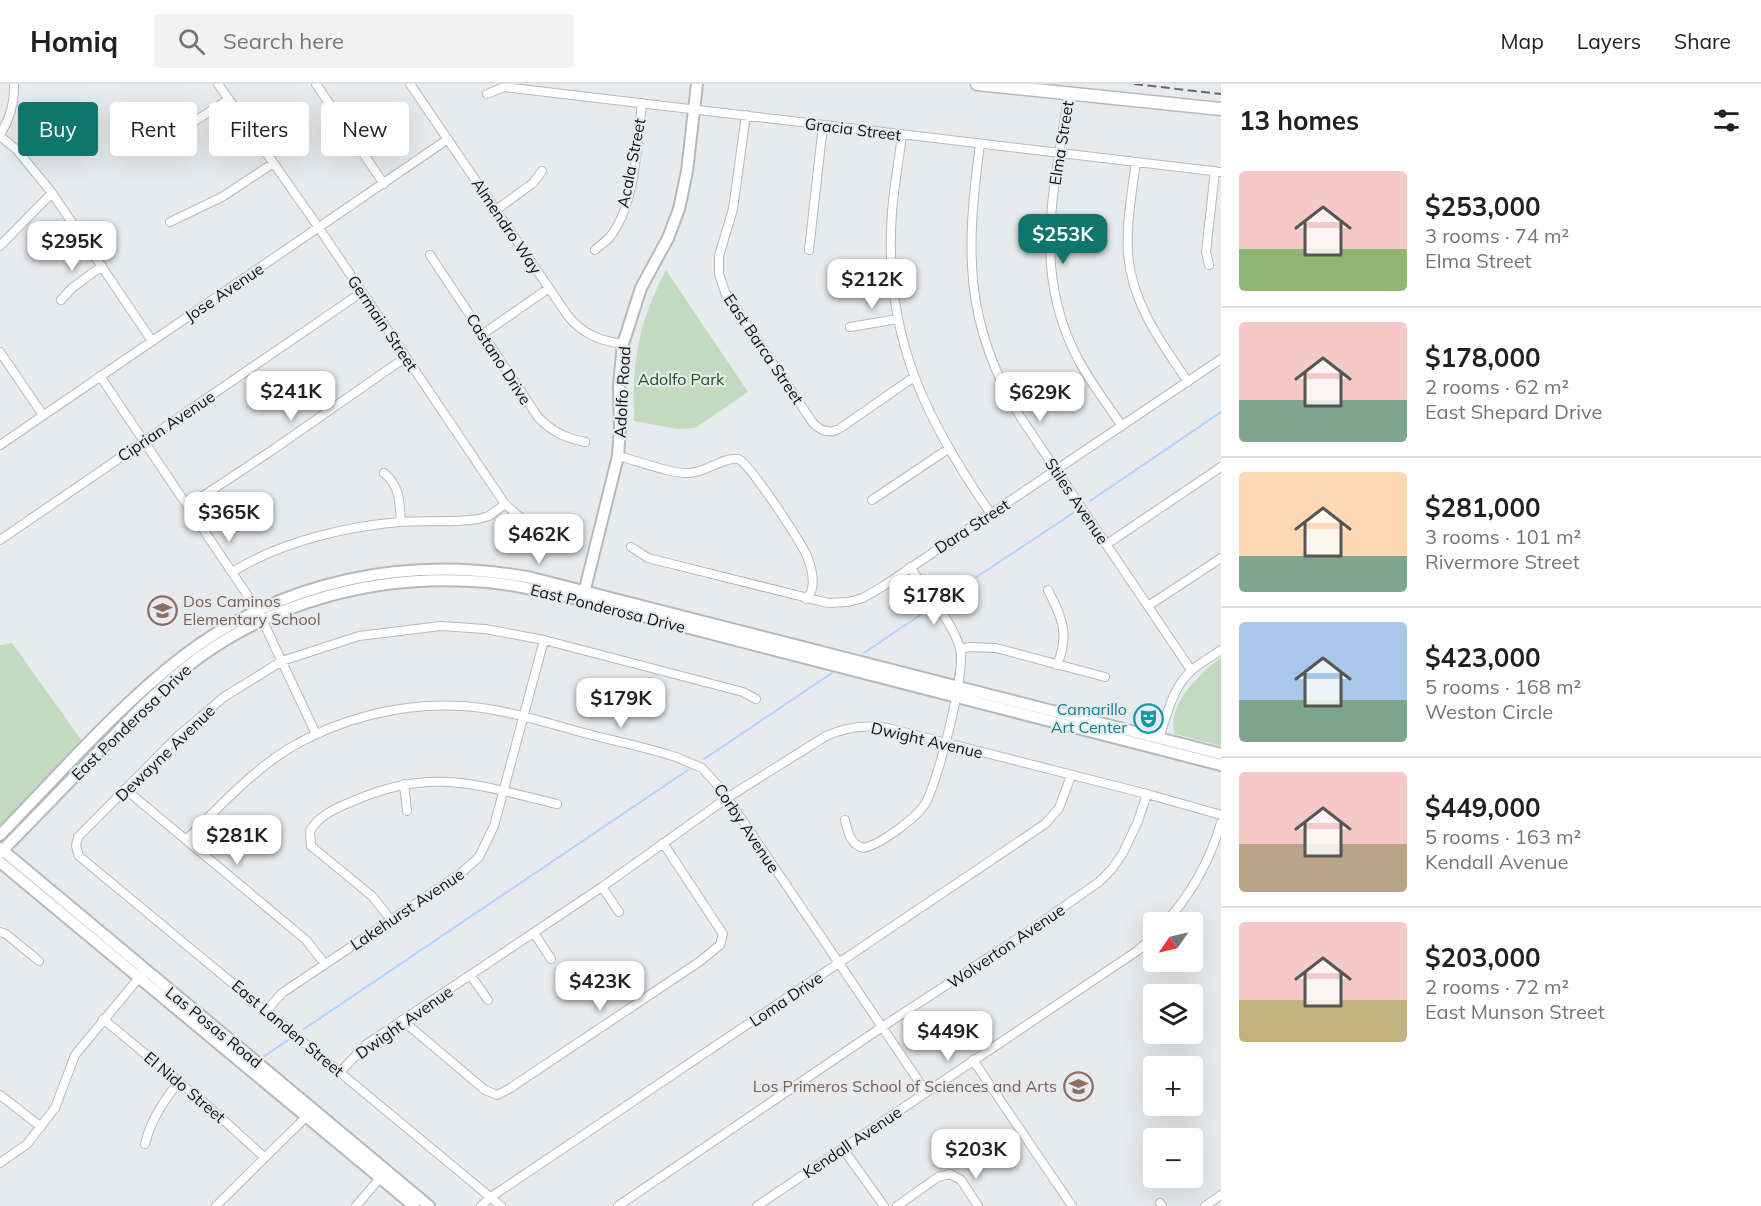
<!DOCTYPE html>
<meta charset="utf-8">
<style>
body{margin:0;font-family:Mulish,sans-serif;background:#f2f2f2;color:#202124;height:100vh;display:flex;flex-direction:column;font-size:22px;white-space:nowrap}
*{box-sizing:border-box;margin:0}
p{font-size:20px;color:#757577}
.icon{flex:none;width:33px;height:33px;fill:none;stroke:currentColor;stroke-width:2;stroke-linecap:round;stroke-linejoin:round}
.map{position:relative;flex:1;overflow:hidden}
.panel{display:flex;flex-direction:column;background:#fff;width:540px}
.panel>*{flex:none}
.hud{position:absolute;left:18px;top:18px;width:570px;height:54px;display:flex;gap:12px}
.needle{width:39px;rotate:236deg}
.controls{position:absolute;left:1143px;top:828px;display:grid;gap:12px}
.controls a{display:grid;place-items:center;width:60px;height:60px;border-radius:6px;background:#fff;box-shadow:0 6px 24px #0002;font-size:30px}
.price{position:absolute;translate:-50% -51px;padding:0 14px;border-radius:12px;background:#fff;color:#222;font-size:20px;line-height:39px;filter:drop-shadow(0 2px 3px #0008)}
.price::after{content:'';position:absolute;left:50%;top:36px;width:18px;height:14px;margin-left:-9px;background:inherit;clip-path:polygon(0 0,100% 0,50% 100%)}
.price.selected{background:#0f766e;color:#fff}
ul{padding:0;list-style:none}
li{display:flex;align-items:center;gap:18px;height:150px;padding:0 18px}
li+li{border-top:2px solid #e0e0e0}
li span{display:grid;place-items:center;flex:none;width:168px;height:120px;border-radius:6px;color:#555}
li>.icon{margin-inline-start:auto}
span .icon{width:72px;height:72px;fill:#fffc;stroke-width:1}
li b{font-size:26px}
h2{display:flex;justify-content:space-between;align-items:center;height:72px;padding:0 18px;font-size:26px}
.pill{padding:0 21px;border-radius:6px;background:#fff;box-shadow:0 6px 24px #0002;font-size:21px;line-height:54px}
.pill.selected{background:#0f766e;color:#fff}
header{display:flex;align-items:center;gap:36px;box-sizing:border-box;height:84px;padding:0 30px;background:#fff;border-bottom:2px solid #e0e0e0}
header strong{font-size:28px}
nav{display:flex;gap:33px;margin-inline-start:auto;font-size:21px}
.search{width:420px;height:54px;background:#f2f2f2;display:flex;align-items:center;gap:15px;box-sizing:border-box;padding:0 21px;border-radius:6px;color:#757577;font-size:22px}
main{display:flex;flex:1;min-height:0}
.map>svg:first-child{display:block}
.green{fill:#c2dbc0}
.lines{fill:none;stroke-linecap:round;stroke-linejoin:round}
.stream{stroke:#b3d1fe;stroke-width:2}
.street-casing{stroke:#b6b9bc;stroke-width:10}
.secondary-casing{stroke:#b6b9bc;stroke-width:14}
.primary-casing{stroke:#b6b9bc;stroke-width:15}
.street{stroke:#fff;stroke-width:8}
.secondary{stroke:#fff;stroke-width:10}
.primary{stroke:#fff;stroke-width:12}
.rail{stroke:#646668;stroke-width:2;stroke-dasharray:9 4.5;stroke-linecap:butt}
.labels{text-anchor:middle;stroke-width:4.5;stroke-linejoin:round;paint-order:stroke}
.street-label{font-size:16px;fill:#0f1011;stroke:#e8ebee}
.park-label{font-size:16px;fill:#1c521d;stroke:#e8ebee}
.education-label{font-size:16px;fill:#785e54;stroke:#e8ebee;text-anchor:start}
.culture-label{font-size:16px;fill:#0d838f;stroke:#e8ebee;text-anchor:end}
</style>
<header>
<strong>Homiq</strong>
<div class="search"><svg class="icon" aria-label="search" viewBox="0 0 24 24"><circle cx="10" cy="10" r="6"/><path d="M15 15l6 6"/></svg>Search here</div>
<nav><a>Map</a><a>Layers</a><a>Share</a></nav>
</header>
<main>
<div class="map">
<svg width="1221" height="1122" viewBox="0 0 1221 1122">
<rect width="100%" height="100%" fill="#e8ebee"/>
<path class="green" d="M666 186 748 308 695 344 678 345 634 337C632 278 638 239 666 186Z
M12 559 82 657 0 742V561Z
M1221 574V662L1175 650C1165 623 1200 588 1221 574Z"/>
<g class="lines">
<path class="stream" d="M1090 417 1221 328
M945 514 1073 429
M864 569 926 527
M704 675 832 589
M304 945 688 686
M263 973 288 956"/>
<defs>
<path id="street" d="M218 0 319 144 505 420C525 439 540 450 568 445
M316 0 384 100
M410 0 568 232C583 250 600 257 623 260
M1069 8C1056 98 1032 178 1073 265 1086 293 1105 317 1122 342
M487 10 504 3 1221 88
M746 31 733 125 719 172V190L725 208 813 339C821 347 829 350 839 345L914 293
M0 51C10 35 15 19 14 0
M902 51C899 76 894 102 892 128 883 249 924 334 991 430
M0 52 17 66 52 109 152 257
M980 60C966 166 963 239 1021 334L1191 586
M118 62C161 63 194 38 229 15
M1136 78C1132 108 1126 140 1128 170 1132 220 1161 258 1188 298
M496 126 533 99 542 87
M170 138 222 113 272 80
M0 162 52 109
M595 166C599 162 605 158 609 154 636 122 637 59 642 19
M809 166 823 41
M430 171 538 333C552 348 566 354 585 358
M1209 181 1206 168 1215 87
M61 216 72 204 102 182
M850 243 898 235
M483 250 549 204
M0 268 43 331
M100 292 258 527 316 650
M0 361 448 55
M618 372C639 377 670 390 690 389 706 388 726 372 738 375 749 378 800 457 807 472 812 485 817 505 806 515
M384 389C401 403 399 418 401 438
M872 416 948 365
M188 422 274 365 406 273
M0 456 362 208
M1107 460 1221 383
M631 463 648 474 828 519 848 518 863 514 885 501 1221 275
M232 488C281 458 343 443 399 438 425 436 452 439 478 435L489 432 505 420
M1048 506C1062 534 1070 550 1057 581
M1148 522 1221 474
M960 565 970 563 996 564 1105 593
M1159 654C1167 630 1173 602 1193 585 1202 578 1212 572 1221 566
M404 700 407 727
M125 705 306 856 325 880
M845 736C848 748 850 760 863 764 880 761 916 734 925 720 938 698 966 588 960 565 955 542 924 504 910 483
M186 756C218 724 250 689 288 665 340 634 403 618 463 622 504 625 544 638 584 649 614 657 646 663 676 673L702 684 722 706 926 1008
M602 803 619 828
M392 837 372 812 311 762 310 747C318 732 336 724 351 718 431 682 477 701 557 720
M1166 838C1192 809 1210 776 1221 739
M0 848 6 850 39 877
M534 849 551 875
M471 892 488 916
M267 926 282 909 460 790 479 773 494 742 544 556
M103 935 207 1021 264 1073
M402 936 485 1006 497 1011 509 1005 699 878 720 861 723 850 663 759
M973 976 1072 1122
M340 988 367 960 602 803 727 714 826 652C846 643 865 640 888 644L1147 710 1221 731
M0 1011 41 1043
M145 1060C151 1035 164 1017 179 997
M843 1065 884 1122
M0 1079 27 1060 55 1024 75 971 142 890
M1160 1119 1162 1122
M216 1122 308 1031
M356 1122 380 1094
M481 1122 491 1113 1045 740 1059 724 1071 692
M501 1122 79 772 76 762 78 753 178 652 224 613 282 577 359 552 441 542 485 545 544 556 743 608 756 615
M618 1122 882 943 1023 851 1099 798 1112 785 1123 769 1138 737 1147 710
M757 1122 1137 867 1154 852
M897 1122 938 1093 950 1090 961 1096 978 1122
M1205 1122 1221 1111"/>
<path id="secondary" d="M583 513 618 372 620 345 619 302 623 260 641 204 668 154 679 125 687 87 697 0
M0 751C59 691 115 625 182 573 283 495 409 471 532 494L1221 670
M0 764 429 1122
M0 769C34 734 67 700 101 665 132 632 164 599 201 572 278 517 376 491 471 497 504 498 537 506 569 513L1221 681
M0 778 414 1122"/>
<path id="primary" d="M977 0 1221 25"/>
</defs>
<use href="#street" class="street-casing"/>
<use href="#secondary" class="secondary-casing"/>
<use href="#primary" class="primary-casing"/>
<use href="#street" class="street"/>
<use href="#secondary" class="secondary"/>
<use href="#primary" class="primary"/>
<path class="rail" d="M1134 0 1221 10"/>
</g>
<defs>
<symbol id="school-ring" viewBox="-11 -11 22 22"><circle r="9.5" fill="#e8ebee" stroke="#8d6e63" stroke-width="1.5"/><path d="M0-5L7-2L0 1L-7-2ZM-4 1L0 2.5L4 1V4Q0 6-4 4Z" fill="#8d6e63"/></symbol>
<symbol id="theatre-ring" viewBox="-11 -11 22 22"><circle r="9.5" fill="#e8ebee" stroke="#0f9aa8" stroke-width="1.5"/><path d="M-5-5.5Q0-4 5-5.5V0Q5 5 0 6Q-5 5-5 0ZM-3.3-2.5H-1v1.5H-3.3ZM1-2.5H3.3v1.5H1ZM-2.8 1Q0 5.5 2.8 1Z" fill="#0f9aa8"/></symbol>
</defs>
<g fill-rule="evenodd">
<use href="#school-ring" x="146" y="510" width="33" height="33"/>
<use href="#theatre-ring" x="1132" y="618" width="33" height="33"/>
<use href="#school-ring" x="1062" y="986" width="33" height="33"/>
</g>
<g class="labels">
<g class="street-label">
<text transform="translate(853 45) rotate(7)" y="6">Gracia Street</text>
<text transform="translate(1061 59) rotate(-81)" y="6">Elma Street</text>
<text transform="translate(631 79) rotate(-79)" y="6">Acala Street</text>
<text transform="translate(507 142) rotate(56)" y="6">Almendro Way</text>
<text transform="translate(224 208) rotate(-34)" y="6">Jose Avenue</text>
<text transform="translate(383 239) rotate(56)" y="6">Germain Street</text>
<text transform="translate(764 265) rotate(56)" y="6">East Barca Street</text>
<text transform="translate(499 275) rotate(57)" y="6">Castano Drive</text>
<text transform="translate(622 308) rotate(-87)" y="6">Adolfo Road</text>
<text transform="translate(166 342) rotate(-34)" y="6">Ciprian Avenue</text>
<text transform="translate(1077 417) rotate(56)" y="6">Stiles Avenue</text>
<text transform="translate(972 442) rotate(-33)" y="6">Dara Street</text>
<text transform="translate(608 524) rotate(14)" y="6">East Ponderosa Drive</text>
<text transform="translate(131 638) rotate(-44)" y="6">East Ponderosa Drive</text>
<text transform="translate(927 656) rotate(13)" y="6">Dwight Avenue</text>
<text transform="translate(165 669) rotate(-44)" y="6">Dewayne Avenue</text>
<text transform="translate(747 744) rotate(56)" y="6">Corby Avenue</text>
<text transform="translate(407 825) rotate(-34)" y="6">Lakehurst Avenue</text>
<text transform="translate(1006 862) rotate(-34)" y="6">Wolverton Avenue</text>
<text transform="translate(786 915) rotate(-34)" y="6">Loma Drive</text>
<text transform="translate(404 938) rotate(-35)" y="6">Dwight Avenue</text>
<text transform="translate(214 943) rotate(39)" y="6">Las Posas Road</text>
<text transform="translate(288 944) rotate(40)" y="6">East Landen Street</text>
<text transform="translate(185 1003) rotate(40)" y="6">El Nido Street</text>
<text transform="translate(852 1058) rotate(-34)" y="6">Kendall Avenue</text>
</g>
<g class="park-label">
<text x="681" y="301">Adolfo Park</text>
</g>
<g class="education-label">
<text x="183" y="523">Dos Caminos<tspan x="183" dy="18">Elementary School</tspan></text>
<text x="1057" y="1008" text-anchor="end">Los Primeros School of Sciences and Arts</text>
</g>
<g class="culture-label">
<text x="1127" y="631">Camarillo<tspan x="1127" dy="18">Art Center</tspan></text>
</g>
</g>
</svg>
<div class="controls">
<a><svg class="needle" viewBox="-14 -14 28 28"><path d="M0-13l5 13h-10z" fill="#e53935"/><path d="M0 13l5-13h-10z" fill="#757577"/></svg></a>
<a><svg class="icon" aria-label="layers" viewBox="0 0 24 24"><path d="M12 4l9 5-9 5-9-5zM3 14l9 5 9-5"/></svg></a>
<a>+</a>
<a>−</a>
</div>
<b class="price selected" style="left:1063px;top:181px">$253K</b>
<b class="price" style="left:72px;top:188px">$295K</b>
<b class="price" style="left:872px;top:226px">$212K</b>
<b class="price" style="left:291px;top:338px">$241K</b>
<b class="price" style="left:1040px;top:339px">$629K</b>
<b class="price" style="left:229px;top:459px">$365K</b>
<b class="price" style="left:539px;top:481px">$462K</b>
<b class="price" style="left:934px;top:542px">$178K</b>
<b class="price" style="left:621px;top:645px">$179K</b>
<b class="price" style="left:237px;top:782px">$281K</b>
<b class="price" style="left:600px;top:928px">$423K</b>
<b class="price" style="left:948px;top:978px">$449K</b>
<b class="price" style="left:976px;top:1096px">$203K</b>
<div class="hud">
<a class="pill selected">Buy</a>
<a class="pill">Rent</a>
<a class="pill">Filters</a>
<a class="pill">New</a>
</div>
</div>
<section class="panel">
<h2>13 homes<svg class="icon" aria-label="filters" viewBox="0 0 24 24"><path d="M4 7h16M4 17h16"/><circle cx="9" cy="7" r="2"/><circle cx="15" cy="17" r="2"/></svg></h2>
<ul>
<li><span style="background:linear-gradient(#f6c9c9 65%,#8fb573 0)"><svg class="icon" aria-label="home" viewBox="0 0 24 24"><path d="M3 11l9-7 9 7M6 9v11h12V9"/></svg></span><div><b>$253,000</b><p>3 rooms · 74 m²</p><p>Elma Street</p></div></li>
<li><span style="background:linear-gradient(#f6c9c9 65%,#7fa58c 0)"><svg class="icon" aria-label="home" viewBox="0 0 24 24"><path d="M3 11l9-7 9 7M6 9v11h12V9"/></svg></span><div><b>$178,000</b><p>2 rooms · 62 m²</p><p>East Shepard Drive</p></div></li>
<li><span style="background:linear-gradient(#ffd9b3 70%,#7fa58c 0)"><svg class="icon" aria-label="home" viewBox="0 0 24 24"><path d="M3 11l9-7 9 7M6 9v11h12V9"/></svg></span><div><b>$281,000</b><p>3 rooms · 101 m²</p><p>Rivermore Street</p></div></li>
<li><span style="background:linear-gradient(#a9c7e8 65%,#7fa58c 0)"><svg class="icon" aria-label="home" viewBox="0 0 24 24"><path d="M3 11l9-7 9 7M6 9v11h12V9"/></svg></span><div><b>$423,000</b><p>5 rooms · 168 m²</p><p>Weston Circle</p></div></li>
<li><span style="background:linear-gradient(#f6c9c9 60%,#b9a48a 0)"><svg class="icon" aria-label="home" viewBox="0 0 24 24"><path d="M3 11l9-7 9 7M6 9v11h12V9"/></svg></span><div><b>$449,000</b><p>5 rooms · 163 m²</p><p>Kendall Avenue</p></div></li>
<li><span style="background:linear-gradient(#f6c9c9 65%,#c2b280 0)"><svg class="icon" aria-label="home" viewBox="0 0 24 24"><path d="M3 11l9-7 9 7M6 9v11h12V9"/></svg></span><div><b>$203,000</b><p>2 rooms · 72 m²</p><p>East Munson Street</p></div></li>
</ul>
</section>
</main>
